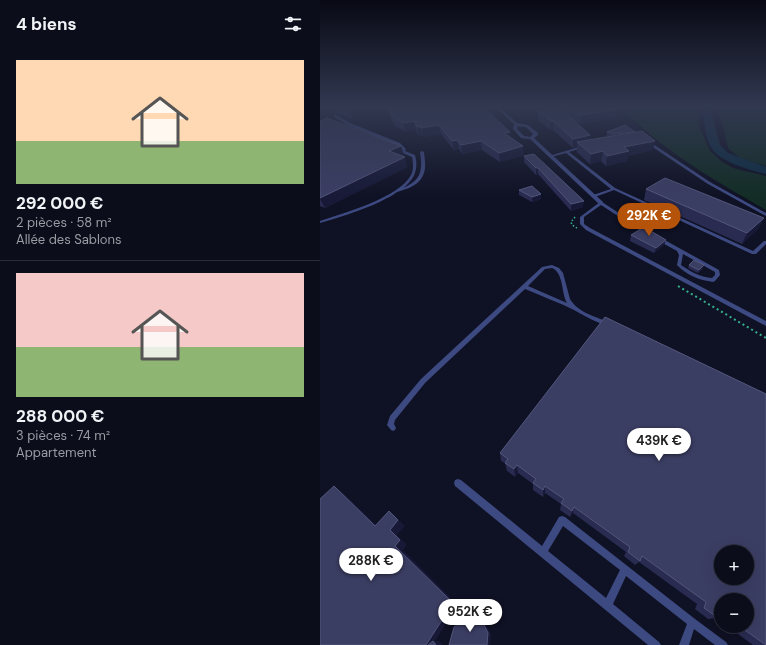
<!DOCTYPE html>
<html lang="fr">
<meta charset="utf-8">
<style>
body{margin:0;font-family:"DM Sans",sans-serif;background:#191b28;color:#f1f3f6;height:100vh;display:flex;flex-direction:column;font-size:15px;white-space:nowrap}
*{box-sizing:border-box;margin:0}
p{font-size:13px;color:#9a9ca3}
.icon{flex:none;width:22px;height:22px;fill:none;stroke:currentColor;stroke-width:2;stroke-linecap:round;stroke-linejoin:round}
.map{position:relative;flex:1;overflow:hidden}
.drawer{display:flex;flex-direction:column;background:#0b0d1b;width:320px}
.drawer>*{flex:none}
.fabs{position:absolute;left:394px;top:545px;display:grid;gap:8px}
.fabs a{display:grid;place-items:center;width:40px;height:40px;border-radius:50%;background:#0b0d1b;box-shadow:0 4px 16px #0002,0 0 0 1px #2b2d3a;font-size:20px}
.price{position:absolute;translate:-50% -34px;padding:0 9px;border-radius:14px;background:#fff;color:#222;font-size:13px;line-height:26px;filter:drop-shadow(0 1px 2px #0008)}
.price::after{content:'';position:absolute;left:50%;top:24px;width:12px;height:9px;margin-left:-6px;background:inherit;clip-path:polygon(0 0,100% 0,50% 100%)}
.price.on{background:#b45309;color:#fff}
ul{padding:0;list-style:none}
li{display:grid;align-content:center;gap:8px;height:212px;padding:0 16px}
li+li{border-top:1px solid #2b2d3a}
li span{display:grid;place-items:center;height:124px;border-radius:0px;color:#555}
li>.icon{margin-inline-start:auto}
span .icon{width:72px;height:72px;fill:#fffc;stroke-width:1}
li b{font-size:17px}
h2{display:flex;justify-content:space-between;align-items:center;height:48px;padding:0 16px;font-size:17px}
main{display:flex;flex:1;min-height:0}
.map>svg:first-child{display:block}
.green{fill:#132d26}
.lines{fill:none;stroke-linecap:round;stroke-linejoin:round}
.river{fill:#0e2e44;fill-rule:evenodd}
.path-far1{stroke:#34b18c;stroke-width:1.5;stroke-dasharray:1.5 2;stroke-linecap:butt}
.path{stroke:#34b18c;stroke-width:2;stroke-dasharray:2 3;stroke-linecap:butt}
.service{fill:#3d4a81;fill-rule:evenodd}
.minor{fill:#3d4a81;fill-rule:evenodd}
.wall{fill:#292b51;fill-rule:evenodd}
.shaded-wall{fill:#171937}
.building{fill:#3b3e63;stroke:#53567c;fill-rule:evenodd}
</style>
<main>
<section class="drawer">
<h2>4 biens<svg class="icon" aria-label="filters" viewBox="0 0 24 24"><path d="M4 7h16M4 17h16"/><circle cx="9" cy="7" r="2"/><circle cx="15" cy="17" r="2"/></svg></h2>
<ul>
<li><span style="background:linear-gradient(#ffd9b3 65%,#8fb573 0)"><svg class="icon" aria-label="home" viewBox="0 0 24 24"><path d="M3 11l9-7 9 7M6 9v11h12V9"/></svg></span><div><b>292 000 €</b><p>2 pièces · 58 m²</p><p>Allée des Sablons</p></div></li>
<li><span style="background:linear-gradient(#f6c9c9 60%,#8fb573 0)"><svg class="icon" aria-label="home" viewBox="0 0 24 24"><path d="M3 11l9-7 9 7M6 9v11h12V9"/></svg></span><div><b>288 000 €</b><p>3 pièces · 74 m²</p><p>Appartement</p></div></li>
</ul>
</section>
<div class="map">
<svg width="446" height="645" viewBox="0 0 446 645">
<rect width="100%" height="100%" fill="#0f1124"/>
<path class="green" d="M324 107H376L380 128 390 151 401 161 413 168 446 176V210C396 181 344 152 304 110Z
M398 107H446V166L420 158 408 148 402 123 397 113Z"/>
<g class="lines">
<path class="river" d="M382 107H390L400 145 408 153 446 167V174C430 170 399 162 391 147 385 138 384 118 382 107Z"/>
<path class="path-far1" d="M255 217 251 222 252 225 257 228"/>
<path class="path" d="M358 286 446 338"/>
<path class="service" d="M14 115H16L30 123 80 143 86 149 85 151 95 155C99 169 94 180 83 188 101 180 103 171 100 152L102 151 104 152C105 161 107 171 101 179 95 187 86 189 77 192 74 194 70 197 67 198 62 201 57 203 53 205 36 212 18 218 0 223V221C23 213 79 198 91 175 94 170 93 162 92 157L76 150 75 149 77 148 82 150V149L78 145 28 125 14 117Z
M328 142H330L390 182 446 213V216L388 184 328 144Z
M262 146 265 147 249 152 295 188 433 251 444 241H446V244L436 254H432L294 190 275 197H273V195L291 189 246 153 231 157 229 156Z
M280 202H282L328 232V233H324L281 205 264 217V224L270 228 446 321V326L266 230 260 224V217Z
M337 238H341L399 270 400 275 395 281 393 282C379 280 366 275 357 265L359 255 357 251 337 240ZM363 254 395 272V275L392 278C380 277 371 272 361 265Z
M232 265 239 268 243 273 250 299C258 313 277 317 291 323L292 324 291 325C281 326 263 315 254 310 238 302 221 296 205 289L105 383 75 420 74 424 76 428 75 430 73 431 71 430 67 425 70 416 101 379 222 267ZM232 268C244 273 241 293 247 303L208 286 225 269Z
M138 479 141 480 222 546 239 517 242 516 245 517 375 619 406 642 408 645H395L374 629 369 645H359L367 624 306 576 293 604 339 642 341 645H328L135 486 134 483 135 480ZM243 526 300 570 286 598 228 551Z"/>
<path class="minor" d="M175 107H179L197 123 208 125 218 133V135L214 138 283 202V204H279L210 139 201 138 193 129 194 124ZM198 126 206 127 213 134 210 137 204 136 197 129Z"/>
</g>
<path class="wall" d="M13 107H28L30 110 33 119 15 112Z
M67 107H167L168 110H167L190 132V137L204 155 180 162 162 150 142 154 139 149 134 150 121 134 103 137 102 135 99 136 96 130 86 132 75 126 68 112Z
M241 107H294L296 118 260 124 255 122 270 135 269 140 288 137 286 136 287 132H315L333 150 308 156 307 161 286 166 281 161 270 164 257 152V147L253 148 233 130H231L218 120V111L240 109Z
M0 121 84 155 82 156 87 167 5 208 0 206Z
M204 156 263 207 251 211 218 174 216 175 204 162Z
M326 189 444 218 438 229 422 244 324 200Z
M199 190 221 194V199L212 202 199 195Z
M311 235 344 245 334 253 310 241Z
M369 265 383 268 378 273 368 268Z
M285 317 446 394V645H433L407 626H427V600H401V622L396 618 388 619 375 609 377 604 319 562 315 565 304 556 306 552 253 513 250 517 240 510 241 504 225 493 223 497 213 490V484L198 473 195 477 187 471 185 463 181 461 180 453ZM401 552H427V578H401Z"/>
<path class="shaded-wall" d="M159 107H167L168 110 160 112Z
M297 109 296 118 260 124 261 115Z
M94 121 96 130 86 132 83 123Z
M231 121H233V130H231Z
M119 125 121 134 103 137 101 128Z
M100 126 102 135 99 136 97 127Z
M190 132V141L184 133Z
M315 132 314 136 292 139 293 134Z
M270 135 269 144 257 142V147L253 148V139Z
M137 140 139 149 134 150 132 141Z
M161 141 162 150 142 154 141 145Z
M335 141 333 150 308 156 307 161 286 166 287 156 304 147Z
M81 146 84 155 72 161 69 151Z
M203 146 204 155 180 162 179 153Z
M283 151 281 161 270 164 271 154Z
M85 157 87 167 5 208 0 199V198Z
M216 168H218V174L216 175Z
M221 194V199L212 202V197Z
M264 201 263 207 251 211V204Z
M444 218 438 229 422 244 427 233Z
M346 240 344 245 334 253 336 248Z
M384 265 383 268 378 273 379 270Z
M197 465 198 473 195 477 194 469Z
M14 486 23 493 64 532 55 526Z
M225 486V493L223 497V490Z
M254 507 253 513 250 517 252 511Z
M69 511 76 517 85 526 77 535 87 545 83 550 138 605 115 641H119L123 645H106L70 530Z
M151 617 155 618 166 624 171 634 170 645H167Z"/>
<path class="building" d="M20 107H28L30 110Z
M67 107H163L190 132 184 133 203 146 179 153 161 141 141 145 137 140 132 141 119 125 101 128 100 126 97 127 94 121 83 123 73 117Z
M238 107 270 135 253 139 233 121H231L218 111Z
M242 107H294L297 109 261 115Z
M7 118 81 146 69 151 85 157 0 198V121Z
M305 125 315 132 293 134 287 132Z
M322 131 335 141 304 147 309 151 287 156 283 151 271 154 257 142Z
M214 154 264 201 251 204 218 168H216L204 156Z
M345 178 444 218 427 233 326 189Z
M212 186 221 194 212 197 199 190Z
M324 227 346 240 336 248 311 235Z
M374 260 384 265 379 270 369 265Z
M285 317 446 394V645L419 626H427V600H401V613L400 612 398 618 384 608 386 602 322 556 320 561 308 552 310 547 254 507 252 511 241 503 244 499 225 486 223 490 213 483 216 479 197 465 194 469 185 463 188 459 180 453ZM401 552H427V578H401Z
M14 486 55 526 69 511 78 520 70 530 80 540 75 546 133 603 106 645H0V499Z
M151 617 163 623 168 633 167 645H129L134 627 145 619Z
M113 641 116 645H108Z"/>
<linearGradient id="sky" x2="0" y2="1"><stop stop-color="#080914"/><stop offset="0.54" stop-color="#313850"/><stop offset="1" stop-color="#313850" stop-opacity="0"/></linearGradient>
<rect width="446" height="197" fill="url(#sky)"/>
</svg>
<div class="fabs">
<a>+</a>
<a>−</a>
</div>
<b class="price on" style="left:329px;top:237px">292K €</b>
<b class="price" style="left:339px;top:462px">439K €</b>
<b class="price" style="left:51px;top:582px">288K €</b>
<b class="price" style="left:150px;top:633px">952K €</b>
</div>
</main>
